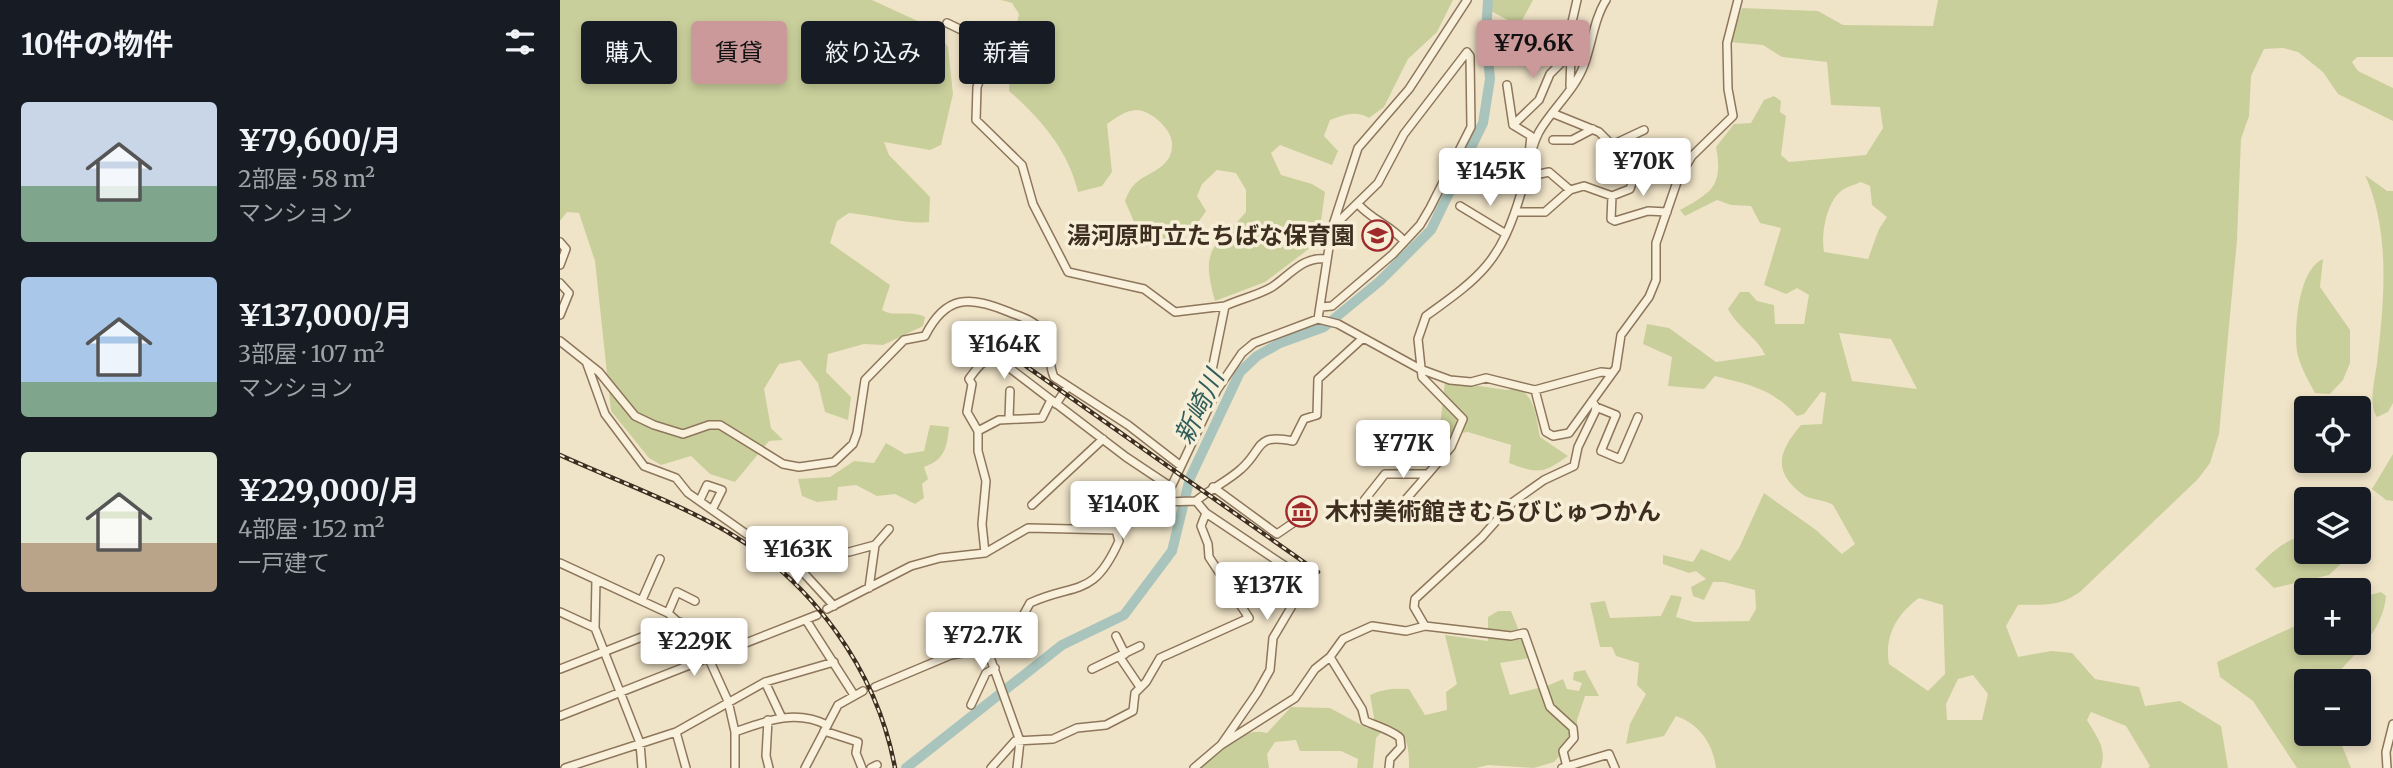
<!DOCTYPE html>
<html lang="ja">
<meta charset="utf-8">
<style>
body{margin:0;font-family:Merriweather,"Noto Sans JP",serif;background:#242831;color:#f1f3f6;height:100vh;display:flex;flex-direction:column;font-size:26px;white-space:nowrap}
*{box-sizing:border-box;margin:0}
p{font-size:23px;color:#9ea1a6}
.icon{flex:none;width:38px;height:38px;fill:none;stroke:currentColor;stroke-width:2;stroke-linecap:round;stroke-linejoin:round}
.map{position:relative;flex:1;overflow:hidden}
.details{display:flex;flex-direction:column;background:#171b24;width:560px}
.details>*{flex:none}
.guide{position:absolute;left:21px;top:21px;width:665px;height:63px;display:flex;gap:14px}
.buttons{position:absolute;left:1734px;top:396px;display:grid;gap:14px}
.buttons a{display:grid;place-items:center;width:77px;height:77px;border-radius:7px;background:#171b24;box-shadow:0 4px 10px #0003;font-size:35px}
.price{position:absolute;translate:-50% -60px;padding:0 16px;border-radius:7px;background:#fff;color:#222;font-size:23px;line-height:46px;filter:drop-shadow(0 2px 4px #0008)}
.price::after{content:'';position:absolute;left:50%;top:42px;width:21px;height:16px;margin-left:-10px;background:inherit;clip-path:polygon(0 0,100% 0,50% 100%)}
.price.on{background:#cc999b;color:#111}
ul{padding:0;list-style:none}
li{display:flex;align-items:center;gap:21px;height:175px;padding:0 21px}
li span{display:grid;place-items:center;flex:none;width:196px;height:140px;border-radius:7px;color:#555}
li>.icon{margin-inline-start:auto}
span .icon{width:84px;height:84px;fill:#fffc;stroke-width:1}
li b{font-size:30px}
h2{display:flex;justify-content:space-between;align-items:center;height:84px;padding:0 21px;font-size:30px}
.chip{padding:0 24px;border-radius:7px;background:#171b24;box-shadow:0 4px 10px #0003;font-size:24px;line-height:63px}
.chip.on{background:#cc999b;color:#111}
main{display:flex;flex:1;min-height:0}
.map>svg:first-child{display:block}
.green{fill:#c9cf9b;fill-rule:evenodd}
.lines{fill:none;stroke-linecap:round;stroke-linejoin:round}
.river{stroke:#a9c4bc;stroke-width:10}
.minor-casing{stroke:#8d765c;stroke-width:10}
.minor{stroke:#faf1dc;stroke-width:7}
.rail-casing{stroke:#3d2e20;stroke-width:4.5}
.rail{stroke:#f7eed8;stroke-width:2;stroke-dasharray:5;stroke-linecap:butt}
.labels{text-anchor:middle;stroke-width:7;stroke-linejoin:round;paint-order:stroke}
.poi-label{font-size:24px;font-weight:bold;fill:#3d2e20;stroke:#f7eed8;text-anchor:end}
.water-label{font-size:26px;font-style:italic;fill:#2f5d5a;stroke:#f7eed8}
</style>
<main>
<section class="details">
<h2>10件の物件<svg class="icon" aria-label="filters" viewBox="0 0 24 24"><path d="M4 7h16M4 17h16"/><circle cx="9" cy="7" r="2"/><circle cx="15" cy="17" r="2"/></svg></h2>
<ul>
<li><span style="background:linear-gradient(#c9d6e8 60%,#7fa58c 0)"><svg class="icon" aria-label="home" viewBox="0 0 24 24"><path d="M3 11l9-7 9 7M6 9v11h12V9"/></svg></span><div><b>¥79,600/月</b><p>2部屋 · 58 m²</p><p>マンション</p></div></li>
<li><span style="background:linear-gradient(#a9c7e8 75%,#7fa58c 0)"><svg class="icon" aria-label="home" viewBox="0 0 24 24"><path d="M3 11l9-7 9 7M6 9v11h12V9"/></svg></span><div><b>¥137,000/月</b><p>3部屋 · 107 m²</p><p>マンション</p></div></li>
<li><span style="background:linear-gradient(#dfe7d0 65%,#b9a48a 0)"><svg class="icon" aria-label="home" viewBox="0 0 24 24"><path d="M3 11l9-7 9 7M6 9v11h12V9"/></svg></span><div><b>¥229,000/月</b><p>4部屋 · 152 m²</p><p>一戸建て</p></div></li>
</ul>
</section>
<div class="map">
<svg width="1833" height="768" viewBox="0 0 1833 768">
<rect width="100%" height="100%" fill="#f0e4c8"/>
<path class="green" d="M0 0H312L375 29 388 47 393 94 381 145 370 150 324 142 329 155 370 197 369 222C349 225 312 215 289 213L277 221 270 243 330 285 322 310C334 318 351 309 365 317L363 326 323 345 304 344 268 354 266 372 291 397 288 420 265 412 258 383 240 360 219 364 204 389 211 428 223 440 209 441 175 482 150 474 131 456 101 465 89 458 51 411 35 261 19 213 7 212 0 221Z
M441 0H893L877 32 848 59 824 107 809 118C796 110 783 115 770 120L764 136 778 151 772 165 720 145 711 153 721 175 752 184 765 192 758 242 705 282 655 301C640 247 653 250 686 212V190L676 173 657 170 642 184 637 196 646 211 633 230 604 239 575 224 565 201C567 196 570 189 573 186 586 171 612 170 612 145 613 130 591 110 576 110 564 111 556 118 547 124L552 172 542 186 518 192C508 150 481 119 449 91L450 57 459 14 452 3Z
M931 0H973L959 26 931 11Z
M1378 0H1833V57H1797L1792 62 1798 71 1833 88V121L1778 94 1763 72 1738 52 1723 48 1704 49 1691 76 1689 116 1681 139 1677 240 1659 434 1650 463 1638 479 1521 591C1498 608 1485 604 1458 605L1446 626 1458 657 1491 651 1512 653 1535 679 1579 687 1585 706 1620 701 1661 726 1668 768H1588L1590 766 1566 726 1531 712 1527 720C1537 737 1547 748 1541 768H1156C1153 743 1139 724 1116 716L1104 736 1066 744 1070 724 1086 694 1077 685 1079 663 1056 656 1052 647H1040L1030 603 1045 601 1050 618 1101 616 1111 595 1122 597 1116 617 1134 622 1189 621 1196 609 1195 590 1164 582H1153L1144 600 1133 596 1131 587 1146 579 1136 571 1129 573 1103 564V555L1133 562 1141 549 1170 561 1179 548 1204 493 1256 530 1282 554 1295 544 1273 505C1263 499 1249 500 1242 494 1211 470 1220 450 1241 425L1262 424 1266 393 1261 392 1244 414 1237 416C1211 388 1190 385 1155 376L1144 389 1108 386 1112 357 1083 344 1087 324 1109 328 1156 362 1205 355C1199 339 1178 328 1168 309L1180 292H1189L1197 301 1214 305 1215 324H1244L1249 295 1237 288 1226 294 1204 285 1221 228 1200 223 1191 206 1171 205 1157 200 1125 216 1120 210C1150 193 1164 187 1156 147L1174 124 1191 123 1204 100 1214 96 1221 101 1220 112 1226 116 1221 155 1229 162 1306 155 1323 128 1320 107 1271 105 1267 62 1222 57 1203 45 1170 42 1182 8 1258 11 1283 25 1373 26ZM1301 182 1310 186 1312 205 1327 217 1319 229 1308 259 1264 252C1261 235 1266 204 1280 192 1285 187 1294 185 1301 182ZM1279 333 1331 339 1357 389 1292 381ZM1359 598 1383 605 1385 674 1368 691 1329 664C1324 636 1337 614 1359 598ZM1413 675 1428 694 1422 720H1387L1386 704 1398 679Z
M1805 175 1827 191H1833V403L1828 412 1817 417C1808 404 1815 379 1817 363 1824 303 1831 232 1805 175Z
M1763 259 1760 287 1790 330V363L1783 380 1770 394 1755 393C1748 380 1740 366 1737 352 1734 328 1738 270 1763 259Z
M885 381 947 390 958 388C976 398 976 417 980 437L1008 456C983 474 978 474 949 463L951 445 908 432 879 436Z
M370 425 389 427C387 447 385 460 364 467L368 479 362 484 364 498 355 504 335 494 317 496 296 485 278 487 277 500 257 502 242 496 238 479 270 477 294 461 314 463 326 443 345 454 364 451Z
M1833 454V501L1826 500 1812 489Z
M1746 535V551H1789L1790 555 1769 575 1714 588 1695 569C1711 553 1723 540 1746 535Z
M1821 592 1826 596C1823 633 1793 654 1771 681H1746V733H1777L1791 768H1737L1693 701 1660 677 1657 662 1746 621V642H1799V598Z
M938 611H951L970 658 940 663 950 695 987 686 1003 679 1007 689 1019 691 1022 683 1013 680 1014 672 1025 670 1039 696H1025L1017 720 1018 736 994 762 974 768 928 765 916 768H849C849 746 848 733 827 726L816 738 813 768H797L798 759 781 751H740L736 740 715 742 707 754 709 768H632C658 762 676 725 707 733L731 707 770 708 807 728 814 718 810 695C823 689 834 688 849 689L865 715 887 710 886 692 897 684 885 635 928 641V617Z"/>
<g class="lines">
<path class="river" d="M346 768 502 645 564 615 612 551 630 478 680 372 697 356 720 343 764 327 820 281 871 230 923 123 930 79 926 34 928 0"/>
<defs>
<path id="minor" d="M387 23 416 37 427 50 428 57 417 87 416 120 462 165 473 204 508 272 584 289 615 312 665 306
M947 85 953 125 971 136 969 154
M1010 86 1012 22 1017 0
M992 113 1039 132 1052 145 1084 130
M953 125 979 100 990 74 1011 53
M993 140H1012L1033 129
M966 177 989 172 1010 190 1024 186 1052 196 1070 189 1075 174
M1052 196 1051 219 1055 221 1088 211 1107 212
M798 204C812 220 830 225 844 241
M900 206 946 234
M955 212H985L1010 190
M0 242 6 249 0 265
M0 283 9 293 0 315
M761 307 772 306 833 254 860 225 870 208 911 127 910 56 907 52 844 134 818 183 772 228
M758 319 772 228 798 148 849 89 907 0
M0 341 39 372 75 416 94 425 123 434 149 425H160L223 464 239 467 274 462 293 444 297 433 305 380 344 340 365 336C386 294 410 296 449 312 461 317 474 320 482 331 493 345 487 362 494 377L568 425 621 466
M27 364 45 414 84 466 116 478 128 493 195 540 215 550 234 552H289L315 545
M657 390 651 375 665 306C680 299 699 295 712 287 730 275 743 256 766 259
M975 390 1041 372 1052 373
M496 404 508 386
M1036 407 1056 415 1041 451 1060 459 1078 417
M449 419 450 391
M418 431 439 420 482 418 491 400
M653 487 717 534 733 523
M140 500 147 485 162 490 153 508
M636 501C650 489 668 481 681 469 704 449 694 433 733 441L744 419 757 415 758 379 803 338
M604 502 636 501 646 513 731 570 741 580 742 589 713 638 710 670 697 693 661 745 634 768
M802 503 825 474H868L891 447 903 419 862 377 858 339 866 316C922 276 941 261 961 193 967 173 969 151 979 132 992 109 1015 90 1024 65 1032 44 1034 19 1046 0
M472 505 543 439
M840 506 868 474
M216 550 240 569 274 606
M425 553 422 524 426 481 418 451V431L407 412 412 384 409 379C419 365 425 355 443 363L566 457 611 487
M0 563 108 613 155 655
M36 580 35 628 80 743 82 768
M309 588 315 545 329 529
M82 600 100 559
M267 609 351 566 380 558 425 553 468 528 556 530 574 520 604 502 657 390 682 353 694 343 758 319 778 324 860 369 890 380 911 382 926 378 975 390 986 432 993 436 1009 433 1056 368 1061 335 1089 297 1096 280V243L1118 179 1132 156 1173 116 1168 89 1167 43 1178 0
M0 612 35 628
M108 613 117 592 135 601
M246 620 294 695
M865 626 854 607 855 599 922 537 953 502 984 480 1014 466 1018 447 1035 412 1036 407 1032 401
M556 636 565 654
M427 649 460 741 457 768
M559 656 580 687
M148 657 168 701 175 732V768
M770 657 802 709 805 721C814 725 834 731 840 738L841 747 830 759 829 768
M0 669 120 622
M532 669 580 646
M205 682 221 716
M315 687 391 655 427 649 455 630 470 603C516 582 533 599 559 541L556 530
M411 705 426 673 435 668
M0 716 257 615
M208 720 206 756 209 768
M264 731 298 742 296 753 302 768
M116 732 126 768
M175 732C206 721 235 709 267 725
M661 745 735 698 755 669 770 657 783 639 812 626 846 631 865 626 951 636 964 633 990 707 1013 728 1014 738 1003 751 1007 767
M5 768 116 732 205 682 274 662
M245 768 278 705 303 691
M311 768 317 765
M431 768 455 741 493 739 517 728 546 725 573 711 575 693 586 682 600 658 689 618 649 557 648 544 641 526 646 513
M1002 768 1049 754 1055 768
M1827 768 1826 752 1833 724"/>
</defs>
<use href="#minor" class="minor-casing"/>
<use href="#minor" class="minor"/>
<defs>
<path id="rail" d="M436 345 758 572
M0 455C55 480 113 501 166 531 252 581 317 670 335 768"/>
</defs>
<use href="#rail" class="rail-casing"/>
<use href="#rail" class="rail"/>
</g>
<defs>
<symbol id="school-ring" viewBox="-11 -11 22 22"><circle r="9.5" fill="#f7eed8" stroke="#9e2a2b" stroke-width="1.5"/><path d="M0-5L7-2L0 1L-7-2ZM-4 1L0 2.5L4 1V4Q0 6-4 4Z" fill="#9e2a2b"/></symbol>
<symbol id="museum-ring" viewBox="-11 -11 22 22"><circle r="9.5" fill="#f7eed8" stroke="#9e2a2b" stroke-width="1.5"/><path d="M0-6L6-3V-2H-6V-3ZM-5-1h2V3h-2ZM-1-1h2V3h-2ZM3-1h2V3H3ZM-6 4H6V6H-6Z" fill="#9e2a2b"/></symbol>
</defs>
<g fill-rule="evenodd">
<use href="#school-ring" x="800" y="218" width="35" height="35"/>
<use href="#museum-ring" x="724" y="494" width="35" height="35"/>
</g>
<g class="labels">
<g class="poi-label">
<text x="795" y="244">湯河原町立たちばな保育園</text>
<text x="765" y="520" text-anchor="start">木村美術館きむらびじゅつかん</text>
</g>
<g class="water-label">
<text transform="translate(639 407) rotate(-64)" y="9">新崎川</text>
</g>
</g>
</svg>
<div class="buttons">
<a><svg class="icon" aria-label="locate" viewBox="0 0 24 24"><circle cx="12" cy="12" r="6"/><path d="M12 2v4M12 18v4M2 12h4M18 12h4"/></svg></a>
<a><svg class="icon" aria-label="layers" viewBox="0 0 24 24"><path d="M12 4l9 5-9 5-9-5zM3 14l9 5 9-5"/></svg></a>
<a>+</a>
<a>−</a>
</div>
<b class="price on" style="left:973px;top:80px">¥79.6K</b>
<b class="price" style="left:1083px;top:198px">¥70K</b>
<b class="price" style="left:930px;top:208px">¥145K</b>
<b class="price" style="left:444px;top:381px">¥164K</b>
<b class="price" style="left:843px;top:480px">¥77K</b>
<b class="price" style="left:563px;top:541px">¥140K</b>
<b class="price" style="left:237px;top:586px">¥163K</b>
<b class="price" style="left:707px;top:622px">¥137K</b>
<b class="price" style="left:422px;top:672px">¥72.7K</b>
<b class="price" style="left:134px;top:678px">¥229K</b>
<div class="guide">
<a class="chip">購入</a>
<a class="chip on">賃貸</a>
<a class="chip">絞り込み</a>
<a class="chip">新着</a>
</div>
</div>
</main>
